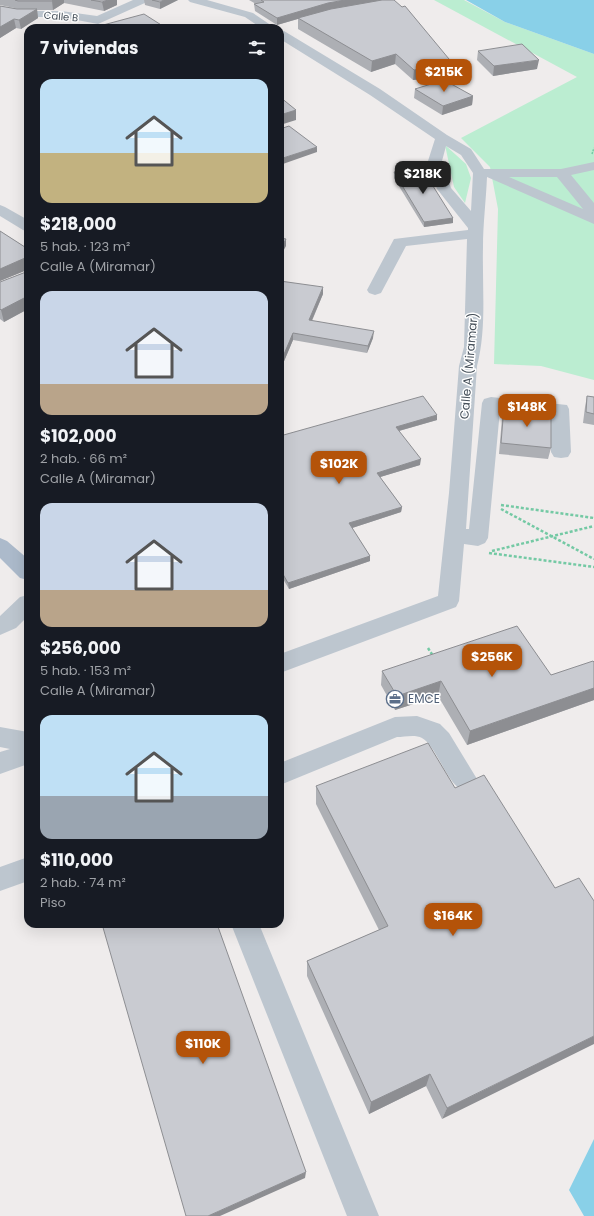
<!DOCTYPE html>
<html lang="es">
<meta charset="utf-8">
<style>
body{margin:0;font-family:Poppins,sans-serif;background:#242831;color:#f1f3f6;height:100vh;display:flex;flex-direction:column;font-size:15px;white-space:nowrap}
*{box-sizing:border-box;margin:0}
p{font-size:13px;color:#9ea1a6}
.icon{flex:none;width:22px;height:22px;fill:none;stroke:currentColor;stroke-width:2;stroke-linecap:round;stroke-linejoin:round}
.map{position:relative;flex:1;overflow:hidden}
.sheet{position:absolute;left:24px;top:24px;width:260px;height:904px;display:flex;flex-direction:column;background:#171b24;border-radius:12px;box-shadow:0 4px 16px #0002}
.sheet>*{flex:none}
.price{position:absolute;translate:-50% -34px;padding:0 9px;border-radius:8px;background:#b45309;color:#fff;font-size:13px;line-height:26px;filter:drop-shadow(0 1px 2px #0008)}
.price::after{content:'';position:absolute;left:50%;top:24px;width:12px;height:9px;margin-left:-6px;background:inherit;clip-path:polygon(0 0,100% 0,50% 100%)}
.price.active{background:#222;color:#fff}
ul{padding:0;list-style:none}
li{display:grid;align-content:center;gap:8px;height:212px;padding:0 16px}
li span{display:grid;place-items:center;height:124px;border-radius:12px;color:#555}
li>.icon{margin-inline-start:auto}
span .icon{width:72px;height:72px;fill:#fffc;stroke-width:1}
li b{font-size:17px}
h2{display:flex;justify-content:space-between;align-items:center;height:48px;padding:0 16px;font-size:17px}
.map>svg:first-child{display:block}
.green{fill:#bbedd1}
.water{fill:#89d0e8}
.lines{fill:none;stroke-linecap:round;stroke-linejoin:round}
.path-far1{stroke:#74c9a4;stroke-width:1.5;stroke-dasharray:2 1;stroke-linecap:butt}
.path{stroke:#74c9a4;stroke-width:2.5;stroke-dasharray:3 2;stroke-linecap:butt}
.minor{fill:#bdc6cf;fill-rule:evenodd}
.major{fill:#acbacb;fill-rule:evenodd}
.wall{fill:#adafb4}
.shaded-wall{fill:#8d8e92}
.building{fill:#c9cbd1;stroke:#8d8e92}
.labels{text-anchor:middle;stroke-width:3;stroke-linejoin:round;paint-order:stroke}
.far-street-label{font-size:10px;fill:#454f59;stroke:#fff}
.street-label{font-size:12px;fill:#454f59;stroke:#fff}
.service-label{font-size:12px;fill:#4e5e75;stroke:#fff;text-anchor:start}
</style>
<div class="map">
<svg width="594" height="1216" viewBox="0 0 594 1216">
<rect width="100%" height="100%" fill="#efecec"/>
<path class="green" d="M434 0H464L505 22 594 54V380L541 366 494 364 498 209 490 167 461 138 577 77Z
M445 145 466 164 471 178 465 203 454 187Z"/>
<path class="water" d="M466 0H594V54L505 22Z
M594 1139V1216H584L569 1190Z"/>
<g class="lines">
<path class="path-far1" d="M592 154 594 148"/>
<path class="path" d="M501 505 594 518
M501 509 594 559
M492 551 594 526
M489 553 594 567
M428 648 433 656"/>
<path class="minor" d="M133 0H149L147 2 98 24 61 17H19L0 13V6L19 11H61L97 16Z
M188 0H207L253 13 275 28H261L245 17 190 2Z
M280 30 284 31 380 89 447 135 471 149 484 169H561L594 162V170L571 175 594 203V224L487 177C486 201 483 224 483 247 482 286 487 328 477 366L466 529H469L482 403 484 399 491 397 567 405 569 409 571 452 568 457 561 458 554 457 551 452V414L500 410 488 538 485 543 478 546 464 544 459 601 456 607 280 673V654L438 596 449 493 459 366 464 347 467 239 406 246 381 293 375 295 369 293 367 290 394 239 468 230V228L437 189 428 161 435 139 370 95 280 39ZM446 146 461 155 473 173 471 211 451 188 442 161ZM509 177H557L583 209Z
M0 205 5 207 28 220V232L23 230 0 216Z
M28 595V616L16 628 0 635V616L20 597Z
M417 716 440 724 449 733 477 779 474 787C471 788 467 790 465 790 449 790 437 746 422 738 415 734 404 737 397 737L280 785V763L395 717Z
M0 727 28 732V764L0 774V752L10 749 0 747Z
M28 857V881L0 891V867Z
M231 924H259L379 1216H347Z"/>
<path class="major" d="M0 538 7 541 28 559V580L20 578 0 558Z"/>
</g>
<path class="wall" d="M0 0H117V5L104 11 64 3 53 10H37L38 18 21 29 16 28 0 38V6L19 9 0 5Z
M144 0H178L160 9 145 5Z
M249 0H394L453 75 413 80 395 64 371 72 298 29V19L277 25 255 11 254 4H256Z
M478 51 537 69 493 76 477 60Z
M415 89 473 96 472 105 442 115 414 98Z
M394 172 453 223 424 227 394 178Z
M0 231 28 249V309L4 322 0 319V282L26 272V270L0 281Z
M280 281 323 294 312 321 373 338 367 353 293 340 282 366 280 365Z
M587 396 594 397V425L583 423 585 407Z
M504 407 551 448 548 459 499 454 502 418Z
M437 415V420L399 431 420 465 380 477 402 507 401 512 352 528 370 556V561L289 589 280 574V436Z
M594 662V700L467 745 438 696 395 710 381 685 382 671 551 675Z
M316 786 455 788 555 888 442 1119 426 1086 369 1114 307 976V961L379 930 316 804Z"/>
<path class="shaded-wall" d="M53 0H64V3L53 10 52 1Z
M108 0H117V5L104 11 102 2Z
M164 0H178L160 9V2Z
M345 0H384V1L328 10 277 25V18L328 3Z
M37 9 38 18 21 29 19 20Z
M14 19 16 28 0 38V27Z
M396 54 395 64 371 72 372 61Z
M539 60 537 69 493 76 494 66Z
M454 65 453 75 413 80 414 70Z
M473 96 472 105 442 115 443 106Z
M296 110V120L280 125V115Z
M317 147V152L280 165V159Z
M453 218V223L424 227V222Z
M286 239V246L280 257V250Z
M25 258 27 270 0 281V269Z
M323 287V294L309 327V320Z
M28 296V309L4 322 1 310Z
M374 331 373 338 367 353 368 346Z
M293 333V340L282 366V359Z
M437 415V420L395 432 396 427Z
M421 459 420 465 377 478V473Z
M402 507 401 512 349 529V523Z
M370 556V561L289 589 288 583Z
M283 604V619L280 620V605Z
M441 681 438 696 395 710 397 696Z
M594 688V700L467 745 470 731Z
M594 1036V1044L442 1119 447 1108Z
M430 1074 426 1086 369 1114 371 1102Z
M306 1172 305 1178 220 1216H208Z"/>
<path class="building" d="M15 0H53L52 1H18Z
M91 0H108L102 2Z
M152 0H164L160 2Z
M261 0H345L328 3 277 18 254 4 264 2Z
M382 0H394L402 7 405 6 454 65 414 70 396 54 372 61 298 18 331 9Z
M0 6 17 9H37L19 20 14 19 0 27Z
M144 14 166 28H92Z
M522 44 539 60 494 66 478 51Z
M444 80 473 96 443 106 415 89Z
M280 97 296 110 280 115Z
M289 126 317 147 280 159V129Z
M421 167 453 218 424 222 394 172Z
M0 231 28 249V296L1 310 0 309V282L26 272 27 259 25 258 0 269Z
M280 238 286 239 280 250Z
M280 281 323 287 309 320 374 331 368 346 293 333 282 359H280Z
M423 396 437 415 396 427 421 459 377 473 402 507 349 523 370 556 288 583 280 569V436Z
M587 396 594 397V414L586 412Z
M504 407 551 412V448L501 443Z
M280 600 283 604 280 605Z
M517 626 551 675 593 661 594 662V688L470 731 441 681 397 696 382 671Z
M428 743 455 788 484 775 555 888 579 878 594 901V1036L447 1108 430 1074 371 1102 307 961 388 926 316 786Z
M102 924H217L306 1172 208 1216H186Z"/>
<defs>
<symbol id="office-ring" viewBox="-11 -11 22 22"><circle r="9.5" fill="#fff" stroke="#5c6f8a" stroke-width="1.5"/><path d="M-6-3h4V-5.5h4V-3h4V5H-6ZM-1-4.5V-3h2v-1.5ZM-6 0V1H6V0Z" fill="#5c6f8a"/></symbol>
</defs>
<g fill-rule="evenodd">
<use href="#office-ring" x="385" y="689" width="20" height="20"/>
</g>
<g class="labels">
<g class="far-street-label">
<text transform="translate(61 16) rotate(5)" y="4">Calle B</text>
</g>
<g class="street-label">
<text transform="translate(469 366) rotate(-85)" y="4">Calle A (Miramar)</text>
</g>
<g class="service-label">
<text x="408" y="703">EMCE</text>
</g>
</g>
</svg>
<b class="price" style="left:444px;top:93px">$215K</b>
<b class="price active" style="left:423px;top:195px">$218K</b>
<b class="price" style="left:527px;top:428px">$148K</b>
<b class="price" style="left:339px;top:485px">$102K</b>
<b class="price" style="left:492px;top:678px">$256K</b>
<b class="price" style="left:453px;top:937px">$164K</b>
<b class="price" style="left:203px;top:1065px">$110K</b>
<section class="sheet">
<h2>7 viviendas<svg class="icon" aria-label="filters" viewBox="0 0 24 24"><path d="M4 7h16M4 17h16"/><circle cx="9" cy="7" r="2"/><circle cx="15" cy="17" r="2"/></svg></h2>
<ul>
<li><span style="background:linear-gradient(#bfe0f5 60%,#c2b280 0)"><svg class="icon" aria-label="home" viewBox="0 0 24 24"><path d="M3 11l9-7 9 7M6 9v11h12V9"/></svg></span><div><b>$218,000</b><p>5 hab. · 123 m²</p><p>Calle A (Miramar)</p></div></li>
<li><span style="background:linear-gradient(#c9d6e8 75%,#b9a48a 0)"><svg class="icon" aria-label="home" viewBox="0 0 24 24"><path d="M3 11l9-7 9 7M6 9v11h12V9"/></svg></span><div><b>$102,000</b><p>2 hab. · 66 m²</p><p>Calle A (Miramar)</p></div></li>
<li><span style="background:linear-gradient(#c9d6e8 70%,#b9a48a 0)"><svg class="icon" aria-label="home" viewBox="0 0 24 24"><path d="M3 11l9-7 9 7M6 9v11h12V9"/></svg></span><div><b>$256,000</b><p>5 hab. · 153 m²</p><p>Calle A (Miramar)</p></div></li>
<li><span style="background:linear-gradient(#bfe0f5 65%,#9aa5b1 0)"><svg class="icon" aria-label="home" viewBox="0 0 24 24"><path d="M3 11l9-7 9 7M6 9v11h12V9"/></svg></span><div><b>$110,000</b><p>2 hab. · 74 m²</p><p>Piso</p></div></li>
</ul>
</section>
</div>
